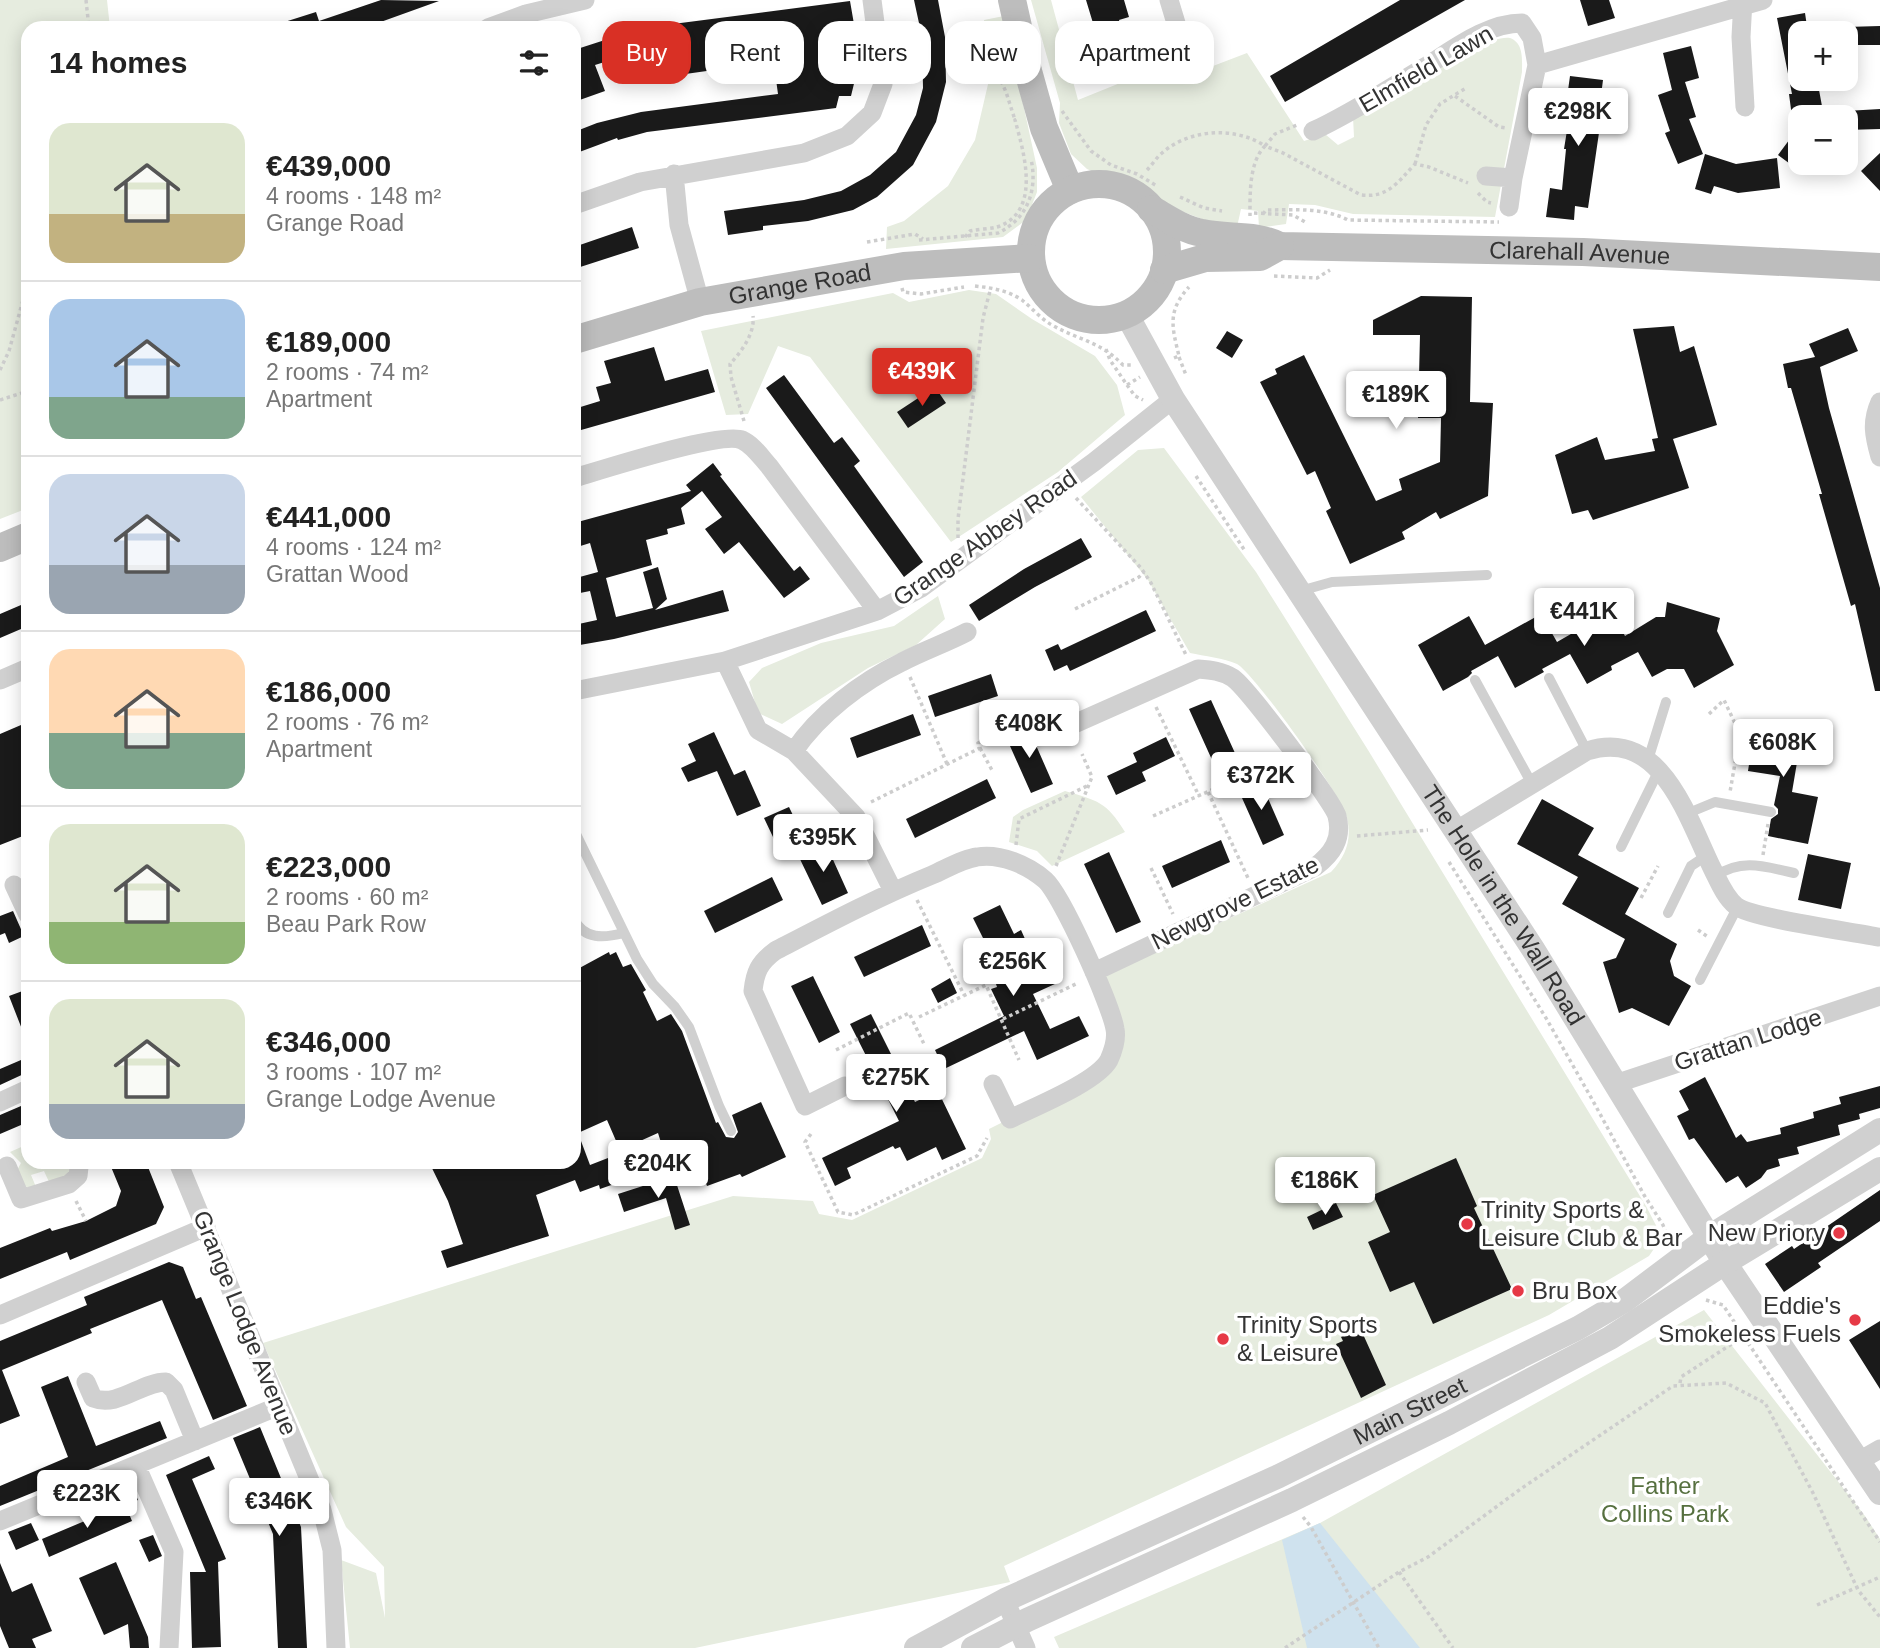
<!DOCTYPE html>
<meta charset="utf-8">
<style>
body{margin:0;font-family:Arial,sans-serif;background:#f2f2f2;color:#222;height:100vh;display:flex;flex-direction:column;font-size:26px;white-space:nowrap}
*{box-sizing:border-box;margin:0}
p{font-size:23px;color:#767676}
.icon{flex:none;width:38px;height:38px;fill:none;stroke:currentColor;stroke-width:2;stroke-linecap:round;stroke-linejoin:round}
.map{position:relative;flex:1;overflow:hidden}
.details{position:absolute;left:21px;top:21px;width:560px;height:1148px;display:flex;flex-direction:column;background:#fff;border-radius:21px;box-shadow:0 4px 18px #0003}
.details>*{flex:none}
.hud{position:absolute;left:602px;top:21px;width:665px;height:63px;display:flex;gap:14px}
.buttons{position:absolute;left:1788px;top:21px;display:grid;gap:14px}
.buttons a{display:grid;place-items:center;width:70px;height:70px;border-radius:14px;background:#fff;box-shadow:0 4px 18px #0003;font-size:35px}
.price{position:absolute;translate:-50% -60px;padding:0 16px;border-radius:7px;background:#fff;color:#222;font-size:23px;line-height:46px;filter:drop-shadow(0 2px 4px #0008)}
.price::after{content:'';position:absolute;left:50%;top:42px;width:21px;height:16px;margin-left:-10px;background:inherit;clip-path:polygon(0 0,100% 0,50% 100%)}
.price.current{background:#d93025;color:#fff}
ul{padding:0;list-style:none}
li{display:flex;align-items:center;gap:21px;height:175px;padding:0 28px}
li+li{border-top:2px solid #e0e0e0}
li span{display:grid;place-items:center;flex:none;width:196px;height:140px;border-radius:21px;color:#555}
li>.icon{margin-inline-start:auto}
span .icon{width:84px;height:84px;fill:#fffc;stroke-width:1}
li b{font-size:30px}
h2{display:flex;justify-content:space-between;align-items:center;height:84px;padding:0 28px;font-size:30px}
.chip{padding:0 24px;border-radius:21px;background:#fff;box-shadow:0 4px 18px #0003;font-size:24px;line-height:63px}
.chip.current{background:#d93025;color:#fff}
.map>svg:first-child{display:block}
.green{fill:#e6ecdf}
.water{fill:#cfe2ee}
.building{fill:#1a1a1a}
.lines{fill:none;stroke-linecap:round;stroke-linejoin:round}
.path{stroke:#cdcdcd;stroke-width:3.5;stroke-dasharray:3.5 3.5;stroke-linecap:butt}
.service{stroke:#d0d0d0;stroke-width:10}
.minor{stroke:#d0d0d0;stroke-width:19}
.tertiary{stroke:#d0d0d0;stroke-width:24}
.secondary{stroke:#bdbdbd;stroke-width:28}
.poi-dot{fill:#e63946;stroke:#fff;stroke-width:2.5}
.labels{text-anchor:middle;stroke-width:7;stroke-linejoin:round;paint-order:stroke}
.street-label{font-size:24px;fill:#333;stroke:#fff}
.poi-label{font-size:24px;fill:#333;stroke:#fff;text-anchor:start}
.park-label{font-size:24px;fill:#56703f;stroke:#fff}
</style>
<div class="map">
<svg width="1880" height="1648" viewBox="0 0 1880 1648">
<rect width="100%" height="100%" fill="#fff"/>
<path class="green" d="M0 0H107L110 28H28V508L0 519Z
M1031 0H1051L1078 100 1197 52 1213 66 1247 53 1304 141 1325 134 1338 145 1354 137 1353 117C1379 102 1487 32 1510 38 1524 43 1522 60 1522 72L1495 217 1353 214 1315 205 1289 204 1286 224 1259 228 1258 211 1241 209 1237 227 1215 224 1181 211 1127 180 1103 176 1087 169 1071 154 1059 123 1060 103Z
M1004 16 1037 168V192L1026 220 1003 237 886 249 887 227 904 221 948 186 975 140 989 80 984 20Z
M969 290 996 294 1032 319 1095 356 1117 385 1125 415 1058 472 951 542 810 357 778 346 748 414 726 415 701 331 893 293 909 302Z
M1164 448 1256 572 1368 750 1646 1206 1662 1237 1649 1256 1549 1315 1004 1566 1010 1582 695 1648H350L341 1560 376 1573 385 1618 384 1567 346 1527 263 1343 733 1196 813 1201 819 1214 852 1220 982 1158 991 1139 989 1129 1091 1078 1120 1027 1103 976 1331 872C1346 856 1352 840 1347 818 1343 798 1255 674 1237 664 1224 658 1204 656 1190 653L1148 580 1081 497 1138 450Z
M938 596 945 619 916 645 868 668 782 724 758 713 749 682 762 668 821 643 894 626Z
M1065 791C1098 801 1106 801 1125 832L1052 866 1037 851 1009 842 1013 817 1023 810Z
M28 1144V1162H68L70 1168 68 1177 50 1184 44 1171 31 1175 36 1187 28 1188 19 1182 16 1172 21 1163 10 1152Z
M1704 1310 1865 1516 1880 1539V1648H1059L1054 1637 1320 1523Z"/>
<path class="water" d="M1320 1523 1420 1648H1307L1282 1540Z"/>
<path class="building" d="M381 0 439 1 364 28H275V25L316 12 319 21Z
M914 0H938L945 37 946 82 936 122 913 165 877 197 853 210 808 221 763 226V230L728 235 724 211 804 200 841 191 870 175 896 152 916 115 923 88 922 37Z
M1086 0H1124L1129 17 1119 20 1130 58 1106 66Z
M1400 0H1465L1285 102 1270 76Z
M1580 0H1609L1615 18 1588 26Z
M850 1 860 59 851 96H839L836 108 647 132 618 140 617 138 574 154V132L597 123 641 112 778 94 774 65 735 69V67L650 79 646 49 595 65 605 91 574 102V50L642 28Z
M1805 13 1808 33H1801V79H1817L1824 117H1792L1789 94H1792L1777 18Z
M1880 26V45H1846V27Z
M1691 46 1699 78 1685 82 1696 117 1689 119 1703 154 1678 164 1665 133 1670 131 1658 95 1672 90 1663 53Z
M1570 76 1603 80 1598 119H1601L1588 208 1575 206 1574 220 1546 217 1550 188 1562 190 1566 149H1564L1570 112H1565Z
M1880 109V129L1846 130V111Z
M1801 124V172L1778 155Z
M1880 153V191L1861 171Z
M1705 154 1736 164 1777 158 1780 188 1738 193 1714 186 1711 194 1695 189Z
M632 227 639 248 574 269V247Z
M1421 296 1472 297 1470 402 1493 403 1488 496 1440 519 1436 512 1402 532 1405 539 1350 564 1326 511 1331 508 1315 471 1307 475 1260 382 1277 374 1275 369 1304 355 1376 501 1402 490 1399 479 1440 462 1441 418H1418L1420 335H1373V320Z
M1674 326 1680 352 1694 346 1717 425 1673 439 1689 488 1593 520 1588 510 1572 514 1555 455 1597 437 1605 460 1655 451 1652 439 1658 438 1633 329Z
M1848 328 1858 351 1820 367 1829 408 1880 588V691H1875L1855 604 1851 606 1819 494H1822L1791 388H1788L1783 364 1815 357 1809 344Z
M1227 331 1243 340 1232 358 1216 348Z
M654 347 665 381 708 369 715 392 574 432V409L600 401 596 387 611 383 604 361Z
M784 375 834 443 842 437 860 461 854 466 923 562 904 577 766 388Z
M935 387 946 403 908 428 897 412Z
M713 463 722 475 720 476 794 571 800 566 810 579 784 598 739 542 724 554 705 529 722 517 702 491 681 508 685 524 667 529 668 534 646 540 652 565 606 578 616 617 653 608 643 572 658 567 667 599 655 610 723 590 729 611 614 639 574 646V625L597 620 590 591 580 593 576 578 598 572 590 543 574 548V523L691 491 686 485Z
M1081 538 1092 557 1035 587 979 621 969 605 1024 569Z
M28 602V626L0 638V614Z
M1667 602 1720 618 1717 631 1734 665 1694 688 1684 669H1667L1652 677 1638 652 1611 666 1612 670 1587 684 1570 654 1542 669 1544 672 1515 688 1498 656 1471 671 1472 673 1468 677 1443 691 1418 645 1469 616 1485 645 1541 614 1557 642 1611 611 1625 636 1656 617H1665Z
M1146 610 1156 631 1070 671 1067 665 1054 671 1045 650 1058 644 1061 650Z
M991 674 998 696 935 717 928 696Z
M1211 700 1244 773 1222 782 1189 709Z
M913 714 921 735 857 758 850 738Z
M1756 719 1803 727 1792 792 1818 797 1808 844 1768 836 1771 819 1778 814V809L1774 805 1780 776 1748 771Z
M28 722V834L0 845V734Z
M1028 727 1053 784 1031 793 1006 737Z
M714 732 734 775 745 770 761 806 737 816 717 771 688 782 681 768 696 761 688 744Z
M1166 737 1175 756 1142 772 1146 781 1116 795 1107 776 1137 762 1133 753Z
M987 779 996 798 915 838 906 819Z
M1260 780 1284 835 1263 845 1238 789Z
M1542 799 1594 828 1578 855 1639 888 1625 914 1677 944 1670 961 1674 976 1691 986 1669 1026 1632 1008 1619 1013 1603 962 1616 958 1625 939 1562 904 1578 877 1517 844Z
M789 807 807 844 782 856 764 818Z
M1221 840 1230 862 1172 888 1162 866Z
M825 842 848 893 822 905 798 855Z
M1109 852 1141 922 1116 933 1084 864Z
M1808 854 1851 863 1841 909 1798 900Z
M772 877 783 900 715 933 704 911Z
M1000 905 1014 934 1021 930 1034 959 1043 955 1057 983 1033 994 1050 1029 1079 1016 1089 1036 1037 1060 1024 1031 944 1069 935 1050 1004 1016 991 989 997 987 996 984 1012 977 998 947 975 959 968 945 983 938 973 918Z
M13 911 24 936 9 943 5 933 0 935V916Z
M922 925 931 946 864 977 854 957Z
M609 952 610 955 616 952 623 967 631 964 646 990 643 992 657 1021 671 1014 682 1031 716 1123 718 1122 726 1137 734 1138 738 1132 732 1115 761 1102 786 1157 742 1177 740 1174 707 1186 699 1165 671 1174 658 1133 620 1150 607 1120 578 1133 590 1165 608 1158 617 1183 600 1189 599 1185 580 1192 575 1180 536 1195 549 1236 447 1268 441 1251 463 1244 448 1201 429 1162H574V971Z
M813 976 840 1032 819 1043 791 986Z
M950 978 957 993 938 1003 931 989Z
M28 989V1042H27L9 996Z
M871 1014 915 1102 938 1091 966 1149 942 1160 936 1147 907 1161 900 1147 895 1149 893 1146 847 1168 851 1178 835 1186 822 1158 899 1121 850 1024Z
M28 1057V1072L0 1085V1069Z
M1705 1077 1736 1138 1741 1134 1747 1142 1781 1134 1780 1128 1814 1118 1813 1112 1841 1104 1839 1097 1880 1086V1108L1859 1114 1860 1119 1838 1125 1840 1135 1797 1147 1799 1154 1778 1159 1780 1166 1767 1170 1761 1178 1746 1188 1738 1176 1726 1183 1694 1138 1689 1140 1677 1116 1689 1110 1679 1091Z
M28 1103V1122L0 1134V1115Z
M1456 1158 1477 1206 1474 1208 1512 1289 1433 1324 1414 1282 1390 1292 1368 1242 1390 1232 1373 1195Z
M109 1162H146L164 1207 156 1224 70 1260 67 1252 0 1279V1248L50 1228 52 1231 86 1221 116 1206 121 1191Z
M674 1176 690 1225 675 1230 666 1198 624 1212 618 1194Z
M1880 1190V1221L1818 1263 1821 1267 1784 1292 1765 1264 1792 1246 1794 1249Z
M1336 1203 1343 1217 1313 1230 1307 1217Z
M169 1262 183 1267 196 1299 201 1297 247 1406 213 1420 162 1300 90 1329 92 1333 2 1370 20 1416 0 1424V1341L87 1305 84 1297Z
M1880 1321V1389L1849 1340Z
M1357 1329 1359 1333 1362 1332 1386 1385 1361 1398 1336 1344 1343 1341 1341 1337Z
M68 1376 96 1446 160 1421 167 1438 0 1506V1486L68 1457 41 1387Z
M260 1427 301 1527 307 1648H278L273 1534 233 1438Z
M209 1456 215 1469 192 1479 226 1559 218 1562 221 1647 192 1648 190 1572H206L166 1475Z
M130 1481 138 1500 128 1504 120 1485Z
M125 1504 132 1521 49 1557 42 1539Z
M31 1523 39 1540 16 1550 8 1532Z
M153 1535 162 1556 149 1562 139 1540Z
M116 1562 148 1637 149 1648H130L128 1624 104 1635 79 1578Z
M0 1563 12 1592 32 1583 52 1631 32 1639 36 1648H9L0 1626Z"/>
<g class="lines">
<path class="path" d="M86 0 89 28
M987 49 1006 92 1015 120
M1455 96 1499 127 1506 128
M1062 111 1091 151 1111 165 1137 174 1157 186
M1415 164 1426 125 1440 104 1466 88
M1147 170C1152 165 1156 158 1162 153 1189 129 1235 126 1265 146L1275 134 1297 125
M1478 193 1487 202 1491 203
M1180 197 1204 208 1222 211
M1254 213 1293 215 1307 223
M1263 214 1266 210C1293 210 1323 207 1348 220L1499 222
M1250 216C1250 194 1249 162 1265 146L1283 153 1361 195C1388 198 1397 183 1415 164L1429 167 1468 183
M965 237 970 231C978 229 989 229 997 227 1042 212 1024 153 1015 120L1018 119
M919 240 998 233C1027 219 1038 191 1031 159
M867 242 915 234 923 239
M1274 276 1317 278 1330 270
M975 286C992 288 1007 290 1022 300 1032 308 1041 319 1052 325 1078 340 1100 341 1123 365H1133
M902 288 903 292 921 294 964 287
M1106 349 1110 360 1127 385 1140 377
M1179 357 1186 375
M1174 358 1179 356C1172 327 1167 311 1189 287
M0 370 9 351 28 282
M1127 385 1135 396 1143 400
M0 400 28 391
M744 421 731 377 730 364C742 351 755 333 753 316
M1196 476 1245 551
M1076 498 1141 568 1151 583 1186 655
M958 538V519L983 318 991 287
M1075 609 1139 577 1144 572
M910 677 947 764
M1156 707 1199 796
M1709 714 1724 700 1740 734 1730 792
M980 748 993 772
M1208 792 1248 878
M871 802 980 748 978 743 1012 727
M1153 816 1277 761
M1357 836 1428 830
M1016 845 1019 819 1089 785
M1763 855 1768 824
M1449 862 1546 1018 1593 1101 1644 1195 1663 1225 1666 1233 1665 1243
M1056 866 1092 777 1082 754
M1151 868 1173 914
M1641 898 1658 866
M917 900 964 995
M1698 930 1708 937
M919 1017 986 985 1019 1060
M1003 1019 1078 983
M836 1050 909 1013 924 1044
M811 1134 805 1142 838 1212 853 1215 977 1156 987 1138
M76 1201 86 1221
M1706 1300 1723 1305 1880 1542
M1680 1383 1681 1377 1744 1336
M1303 1517 1311 1527 1379 1648
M1399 1572 1453 1648
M1817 1605 1880 1577
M1285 1648 1399 1572 1428 1557 1522 1488 1673 1386 1726 1383 1765 1403 1813 1493 1858 1590 1880 1617"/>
<path class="service" d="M1300 591 1332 582 1487 575
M1549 678 1587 751
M1475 680 1532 784
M1648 760 1666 702
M1686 814 1715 802 1771 812
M574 830 637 959 653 984 675 1007 689 1027 719 1106 731 1131
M1621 847 1659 770
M1716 876C1742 858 1766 867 1794 873
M1668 913 1691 866 1706 856
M574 919C584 940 604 938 624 933
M1700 980 1737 908"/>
<path class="minor" d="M1169 0 1182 43
M1743 0 1741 37 1745 107
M488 28 526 14 585 0
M1537 65 1763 0
M1313 131C1352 113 1388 89 1425 67 1454 49 1487 23 1522 23L1532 38 1537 65 1513 178 1509 207
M674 174 679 225 700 302
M1486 176 1513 178
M574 205 640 182 804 153 847 136 872 113 883 84 872 0
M1880 402C1871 422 1874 436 1880 457
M574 478C601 470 722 431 742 440 753 445 761 457 769 466L877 611
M725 661 758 730 794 751 856 817 893 891
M0 680 28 668
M574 691 725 661 877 611 921 588 1094 462 1173 399
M1074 724 1198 669C1211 670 1222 671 1233 678 1247 688 1333 801 1337 816 1343 839 1332 854 1315 867L1094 972
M794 751C819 714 861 682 902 662 923 651 946 643 967 632
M1455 831 1587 751C1662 727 1688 820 1713 870 1719 882 1725 897 1736 906 1750 918 1854 932 1878 937
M14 885 28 915
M1615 1084 1880 996
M845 1086 805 1106 753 991C755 972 759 963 775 951 827 924 878 897 932 875 946 869 962 859 977 857 1000 853 1028 865 1045 880 1062 895 1111 1005 1115 1029 1117 1039 1113 1051 1109 1060 1097 1082 1034 1107 1010 1119L993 1084
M0 1102 28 1089
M178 1162 322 1510 332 1550 336 1648
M7 1166 21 1199 69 1184 78 1176 79 1167 77 1162
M0 1315 206 1227
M86 1382 93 1398C118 1408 141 1382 166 1382L174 1390 195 1441
M1859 1461 1880 1449
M136 1465 174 1552 169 1648
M0 1521 279 1406
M1005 1600 1026 1648"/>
<g class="tertiary">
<path id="s1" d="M1127 315 1173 399 1533 949 1725 1263 1880 1493"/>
<path id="s2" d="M916 1648 1005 1600 1279 1476 1578 1328 1624 1301 1709 1237 1880 1130"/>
<path d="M973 1648 1027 1620 1292 1500 1449 1423 1576 1356 1610 1338 1725 1263 1880 1169"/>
</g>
<g class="secondary">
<path d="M1012 0 1028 71 1044 128 1070 190"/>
<circle cx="1099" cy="252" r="68"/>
<path id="s3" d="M1151 209C1167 218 1184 230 1202 233 1230 239 1253 233 1280 246L1583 252 1880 267"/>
<path d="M1164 270 1205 258 1260 257 1280 246"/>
<path id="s4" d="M574 340 700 302 904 266 1030 258"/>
<path d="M0 548 28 536"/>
</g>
</g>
<g class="poi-dot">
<circle cx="1467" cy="1224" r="7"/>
<circle cx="1839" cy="1233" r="7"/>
<circle cx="1518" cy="1291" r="7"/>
<circle cx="1855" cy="1320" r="7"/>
<circle cx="1223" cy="1339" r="7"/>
</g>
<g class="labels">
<g class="street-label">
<text transform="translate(1426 69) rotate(-30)" y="8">Elmfield Lawn</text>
<text dy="8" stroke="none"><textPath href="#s3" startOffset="436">Clarehall Avenue</textPath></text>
<text dy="8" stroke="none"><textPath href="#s4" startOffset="233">Grange Road</textPath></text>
<text transform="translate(985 538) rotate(-35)" y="8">Grange Abbey Road</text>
<text transform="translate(1235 903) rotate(-26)" y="8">Newgrove Estate</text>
<text dy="8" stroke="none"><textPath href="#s1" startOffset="700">The Hole in the Wall Road</textPath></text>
<text transform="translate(1748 1040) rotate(-18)" y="8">Grattan Lodge</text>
<text transform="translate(245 1323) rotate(68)" y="8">Grange Lodge Avenue</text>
<text dy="8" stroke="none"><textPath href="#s2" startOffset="548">Main Street</textPath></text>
</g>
<g class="poi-label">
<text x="1481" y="1218">Trinity Sports &amp;<tspan x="1481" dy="28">Leisure Club &amp; Bar</tspan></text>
<text x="1825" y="1241" text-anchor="end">New Priory</text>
<text x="1532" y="1299">Bru Box</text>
<text x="1841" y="1314" text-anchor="end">Eddie's<tspan x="1841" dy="28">Smokeless Fuels</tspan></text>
<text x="1237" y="1333">Trinity Sports<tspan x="1237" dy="28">&amp; Leisure</tspan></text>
</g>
<g class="park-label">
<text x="1665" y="1494">Father<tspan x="1665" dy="28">Collins Park</tspan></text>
</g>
</g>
</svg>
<div class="buttons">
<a>+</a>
<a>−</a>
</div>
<b class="price" style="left:1578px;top:148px">€298K</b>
<b class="price current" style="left:922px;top:408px">€439K</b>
<b class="price" style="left:1396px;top:431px">€189K</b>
<b class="price" style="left:1584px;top:648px">€441K</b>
<b class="price" style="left:1029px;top:760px">€408K</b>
<b class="price" style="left:1783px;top:779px">€608K</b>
<b class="price" style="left:1261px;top:812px">€372K</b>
<b class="price" style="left:823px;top:874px">€395K</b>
<b class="price" style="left:1013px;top:998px">€256K</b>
<b class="price" style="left:896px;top:1114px">€275K</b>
<b class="price" style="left:658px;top:1200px">€204K</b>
<b class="price" style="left:1325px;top:1217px">€186K</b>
<b class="price" style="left:87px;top:1530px">€223K</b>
<b class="price" style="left:279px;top:1538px">€346K</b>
<div class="hud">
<a class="chip current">Buy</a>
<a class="chip">Rent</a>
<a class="chip">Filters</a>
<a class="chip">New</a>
<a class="chip">Apartment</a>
</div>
<section class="details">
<h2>14 homes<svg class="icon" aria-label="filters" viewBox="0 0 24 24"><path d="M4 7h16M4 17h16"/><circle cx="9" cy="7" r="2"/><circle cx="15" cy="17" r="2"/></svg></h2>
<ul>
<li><span style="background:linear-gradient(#dfe7d0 65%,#c2b280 0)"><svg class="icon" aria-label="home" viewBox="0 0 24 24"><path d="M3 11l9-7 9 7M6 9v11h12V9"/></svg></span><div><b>€439,000</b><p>4 rooms · 148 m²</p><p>Grange Road</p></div></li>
<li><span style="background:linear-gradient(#a9c7e8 70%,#7fa58c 0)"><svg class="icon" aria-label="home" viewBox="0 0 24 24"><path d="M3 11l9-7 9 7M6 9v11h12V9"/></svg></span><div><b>€189,000</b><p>2 rooms · 74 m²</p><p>Apartment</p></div></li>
<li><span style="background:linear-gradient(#c9d6e8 65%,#9aa5b1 0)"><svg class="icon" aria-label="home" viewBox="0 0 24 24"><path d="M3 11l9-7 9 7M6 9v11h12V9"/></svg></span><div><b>€441,000</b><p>4 rooms · 124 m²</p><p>Grattan Wood</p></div></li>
<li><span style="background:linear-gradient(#ffd9b3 60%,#7fa58c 0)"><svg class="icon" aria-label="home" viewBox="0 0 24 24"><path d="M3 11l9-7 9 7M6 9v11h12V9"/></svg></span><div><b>€186,000</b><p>2 rooms · 76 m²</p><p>Apartment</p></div></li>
<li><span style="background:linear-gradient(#dfe7d0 70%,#8fb573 0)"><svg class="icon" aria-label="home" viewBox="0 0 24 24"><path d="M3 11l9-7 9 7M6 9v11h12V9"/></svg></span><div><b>€223,000</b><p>2 rooms · 60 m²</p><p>Beau Park Row</p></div></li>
<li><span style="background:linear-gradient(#dfe7d0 75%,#9aa5b1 0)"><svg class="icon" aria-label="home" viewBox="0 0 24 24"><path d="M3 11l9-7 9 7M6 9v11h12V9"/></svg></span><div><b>€346,000</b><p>3 rooms · 107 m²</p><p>Grange Lodge Avenue</p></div></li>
</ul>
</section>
</div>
